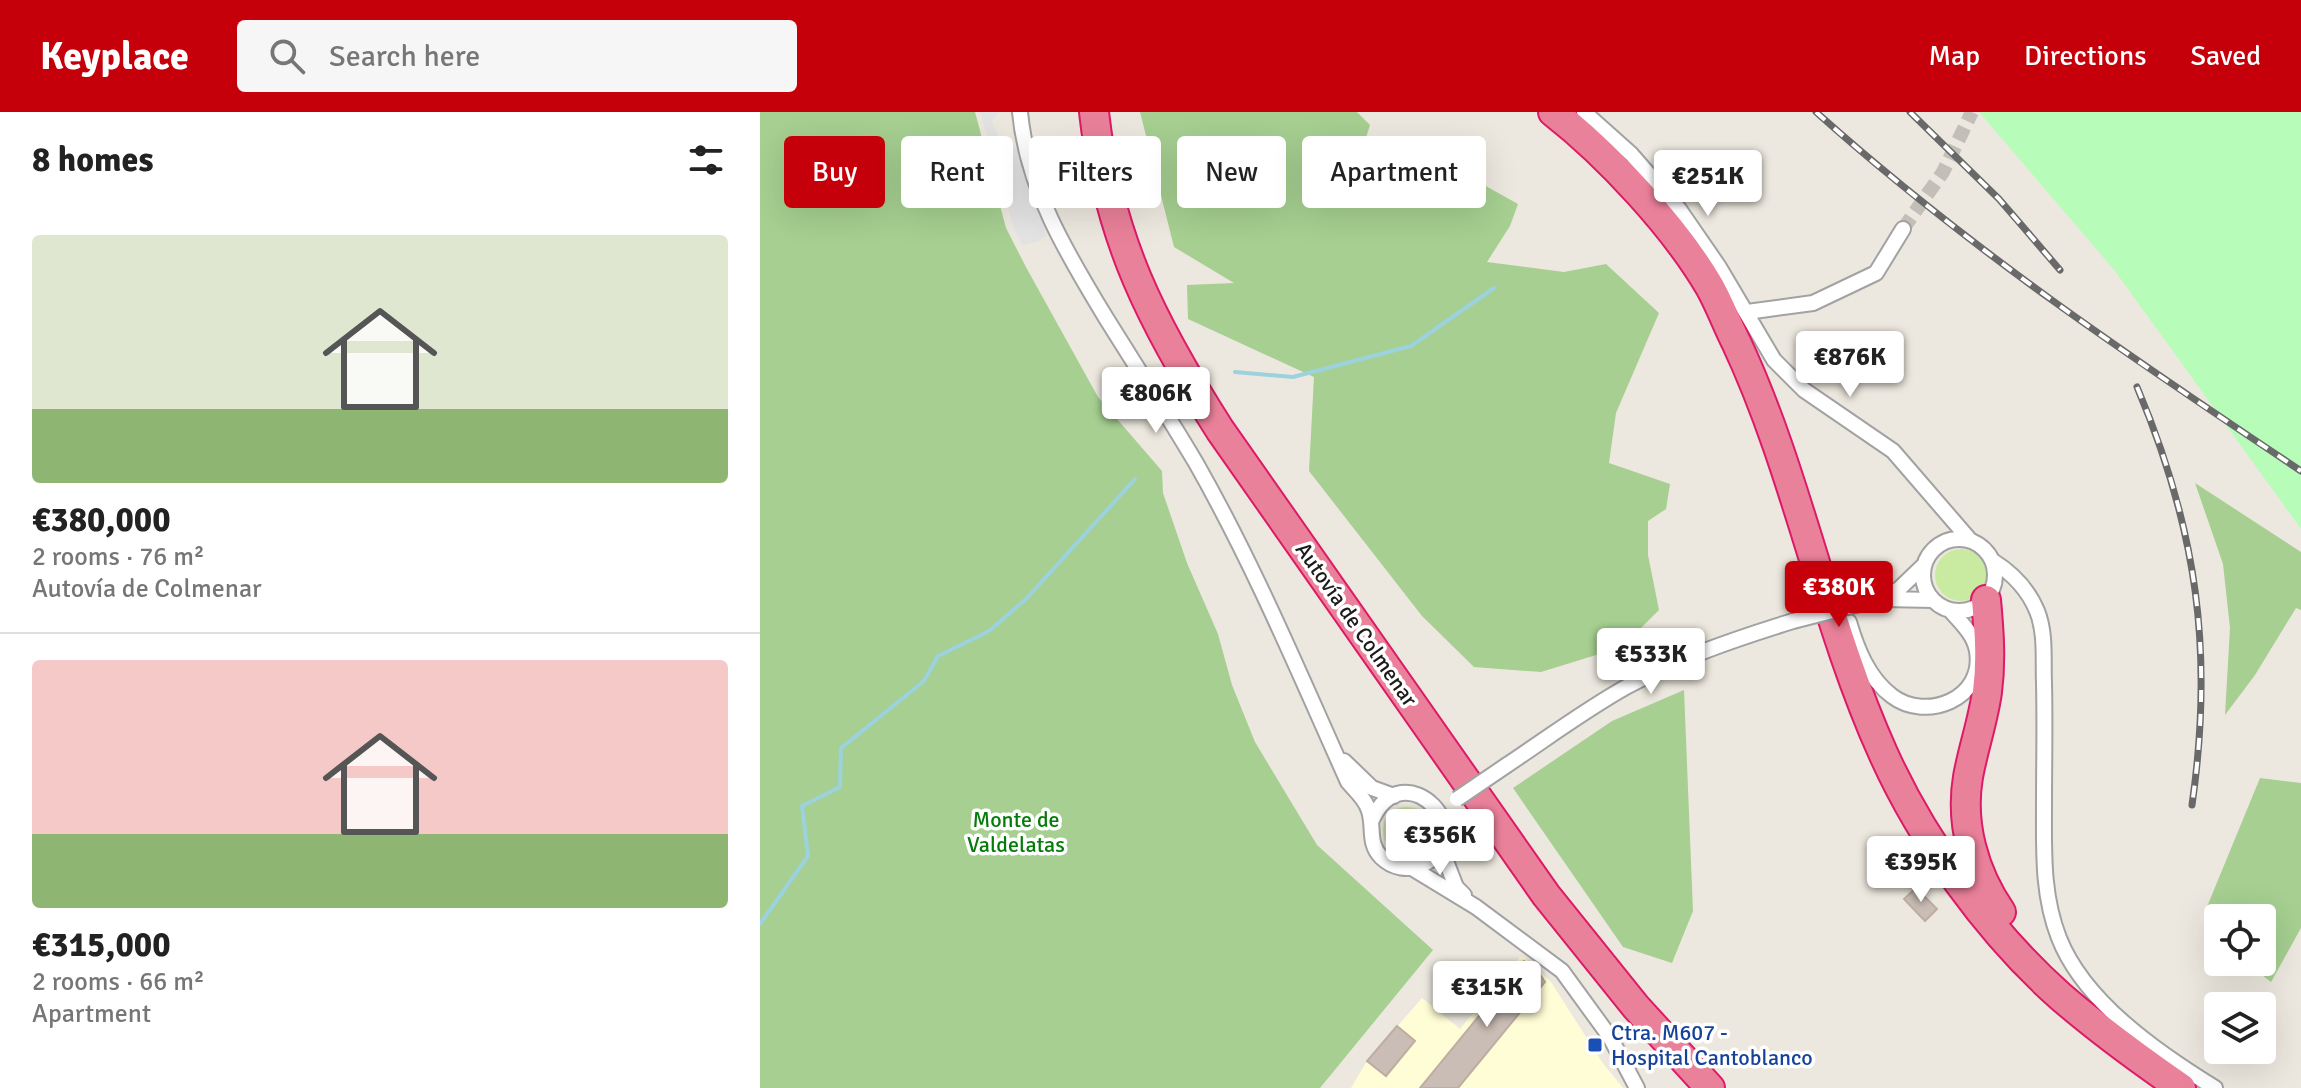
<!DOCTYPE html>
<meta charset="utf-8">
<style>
body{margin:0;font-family:Signika,sans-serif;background:#f6f6f6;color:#222;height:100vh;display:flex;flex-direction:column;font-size:30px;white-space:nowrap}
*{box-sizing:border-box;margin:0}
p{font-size:26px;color:#767676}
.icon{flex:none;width:44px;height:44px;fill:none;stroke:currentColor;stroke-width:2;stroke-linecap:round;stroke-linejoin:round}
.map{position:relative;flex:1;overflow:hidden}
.panel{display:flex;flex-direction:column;background:#fff;width:760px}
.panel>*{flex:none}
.top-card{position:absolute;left:24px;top:24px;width:760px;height:72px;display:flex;gap:16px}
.tools{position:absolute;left:1444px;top:792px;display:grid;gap:16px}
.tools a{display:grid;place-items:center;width:72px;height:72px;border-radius:8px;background:#fff;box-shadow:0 8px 32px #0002;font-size:40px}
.price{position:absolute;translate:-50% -68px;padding:0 18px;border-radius:8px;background:#fff;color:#222;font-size:26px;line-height:52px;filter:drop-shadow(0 2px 4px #0008)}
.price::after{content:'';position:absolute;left:50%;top:48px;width:24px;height:18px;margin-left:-12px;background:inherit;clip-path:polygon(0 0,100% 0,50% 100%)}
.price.current{background:#c5000a;color:#fff}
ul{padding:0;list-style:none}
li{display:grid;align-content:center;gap:16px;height:424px;padding:0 32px}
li+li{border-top:2px solid #e0e0e0}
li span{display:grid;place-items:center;height:248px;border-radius:8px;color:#555}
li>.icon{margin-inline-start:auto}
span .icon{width:144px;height:144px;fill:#fffc;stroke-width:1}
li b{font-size:34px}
h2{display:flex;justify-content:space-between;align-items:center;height:96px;padding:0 32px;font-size:34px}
.chip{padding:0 28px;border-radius:8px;background:#fff;box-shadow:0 8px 32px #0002;font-size:28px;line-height:72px}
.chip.current{background:#c5000a;color:#fff}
header{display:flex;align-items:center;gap:48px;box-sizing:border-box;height:112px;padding:0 40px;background:#c5000a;color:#fff}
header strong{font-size:38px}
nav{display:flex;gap:44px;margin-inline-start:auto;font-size:28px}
.search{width:560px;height:72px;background:#f6f6f6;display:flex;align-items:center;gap:20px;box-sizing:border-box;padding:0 28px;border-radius:8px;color:#767676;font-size:30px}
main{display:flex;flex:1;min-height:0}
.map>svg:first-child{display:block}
.education{fill:#fffdd6}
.grass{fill:#c9eba1}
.forest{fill:#a6cf91}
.park{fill:#b7fcb9}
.parking{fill:#e3e3e3}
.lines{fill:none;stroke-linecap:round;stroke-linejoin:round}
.stream{stroke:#9cd2de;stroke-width:4}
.building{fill:#c9bdb5;stroke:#bfada1;stroke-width:2}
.street-tunnel{stroke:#c3bfb8;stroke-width:14;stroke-dasharray:14 7;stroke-linecap:butt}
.street-casing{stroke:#a2a2a2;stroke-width:18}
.highway-casing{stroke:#dd1a67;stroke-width:32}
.street{stroke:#fff;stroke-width:14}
.highway{stroke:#ea819a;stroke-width:28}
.rail-casing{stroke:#696969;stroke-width:7}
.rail{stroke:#fff;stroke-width:4;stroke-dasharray:12;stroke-linecap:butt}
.street-bridge-casing{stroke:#a2a2a2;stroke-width:18;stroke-linecap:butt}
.street-bridge{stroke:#fff;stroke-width:14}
.transit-dot{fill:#1a4fb4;stroke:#fff;stroke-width:3}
.labels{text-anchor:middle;stroke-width:7;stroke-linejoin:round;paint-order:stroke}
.street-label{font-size:22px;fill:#1b1b1b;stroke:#fff}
.park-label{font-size:22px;fill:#057c09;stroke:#fff}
.transit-label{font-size:22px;fill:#164399;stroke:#fff;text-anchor:start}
</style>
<header>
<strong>Keyplace</strong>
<div class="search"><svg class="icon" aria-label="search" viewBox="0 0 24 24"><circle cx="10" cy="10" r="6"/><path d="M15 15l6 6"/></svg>Search here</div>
<nav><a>Map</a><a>Directions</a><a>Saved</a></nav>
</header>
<main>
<section class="panel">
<h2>8 homes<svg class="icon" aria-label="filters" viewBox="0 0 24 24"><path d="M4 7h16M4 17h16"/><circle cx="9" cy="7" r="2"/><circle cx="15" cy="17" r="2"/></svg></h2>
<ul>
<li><span style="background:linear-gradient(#dfe7d0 70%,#8fb573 0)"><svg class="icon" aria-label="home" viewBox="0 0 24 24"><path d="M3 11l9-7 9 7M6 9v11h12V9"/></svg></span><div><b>€380,000</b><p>2 rooms · 76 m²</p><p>Autovía de Colmenar</p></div></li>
<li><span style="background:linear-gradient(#f6c9c9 70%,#8fb573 0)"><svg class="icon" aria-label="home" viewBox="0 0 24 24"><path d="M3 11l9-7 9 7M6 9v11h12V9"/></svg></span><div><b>€315,000</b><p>2 rooms · 66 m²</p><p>Apartment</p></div></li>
</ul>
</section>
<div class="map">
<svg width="1541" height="976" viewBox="0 0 1541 976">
<rect width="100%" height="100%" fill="#ede8df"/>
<path class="education" d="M760 845 765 846 791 870 842 950 863 976H591L607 949 662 886 700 917Z"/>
<path class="grass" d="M1175 463a26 26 0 1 1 52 0a26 26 0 1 1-52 0Z
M623 719a24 24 0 1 1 48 0a24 24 0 1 1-48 0Z"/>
<path class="forest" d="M0 0H215L246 116 267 157 338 285 402 359 403 381 427 451 458 522 472 573 495 630 557 733 673 838 560 976H0Z
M380 0H597L610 13 603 35V65L630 87 656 27 686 80 715 68 758 92 750 114 727 150 804 160 846 152 899 201 856 301 849 351 910 372 906 397 888 409V443L899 498 862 535 781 560 714 555 662 504 549 359 554 265 428 207 427 173 474 171 414 135Z
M1435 371 1541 440V498L1536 496 1495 563 1465 603 1470 516 1463 452Z
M924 578 933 799 912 851 863 835 753 676 852 609Z
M1500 666 1541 671V816L1511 870 1485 850H1502V806H1458V828L1444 802Z"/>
<path class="park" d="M1219 0H1541V417L1355 159Z"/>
<path class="parking" d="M220 0H239L232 9 234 16 241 28 252 33 261 42 286 124 279 129 262 133 254 117Z"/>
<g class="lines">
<path class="stream" d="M475 260 533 265 651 234 734 176
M0 812 48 744 42 694 80 675 81 636 164 569 178 544 229 519 266 487 375 367"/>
</g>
<path class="building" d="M1156 776 1177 797 1165 809 1144 787Z
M764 849 779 861 785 870 698 976H660Z
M637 914 655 929 626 964 607 949Z"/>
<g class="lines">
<path class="street-tunnel" d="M1143 117 1183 60 1212 0"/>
<defs>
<path id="street" d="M260 0C267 76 307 142 346 206 376 254 407 302 436 351 494 453 540 563 588 670 594 677 603 685 607 694 616 711 606 730 621 745 632 756 648 759 661 753 727 727 643 634 611 710
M824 0 871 42 919 97 959 155 1014 248 1044 278 1133 339 1209 427
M987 200 1053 191 1116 161 1143 117
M1163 463a36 36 0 1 1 72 0a36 36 0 1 1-72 0Z
M1233 449C1252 461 1268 477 1277 499 1286 521 1283 547 1284 571 1285 612 1284 653 1284 693 1284 739 1282 783 1299 826 1324 890 1398 941 1455 976
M1123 487 1173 488
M1115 488 1139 477 1164 453
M1089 510C1097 537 1108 566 1132 584 1166 610 1225 587 1217 539 1214 522 1201 511 1190 498
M584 649 612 676 634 684
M747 653C786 627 825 598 866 575 919 546 975 527 1033 509
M681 736 696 775 704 783
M652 756 716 795 802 859 850 925 877 976"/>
<path id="highway" d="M334 0C348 126 393 213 460 318L786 783 876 895 950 976
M793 0C848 43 915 115 950 175 960 193 967 212 976 230 1038 362 1063 508 1123 641 1162 728 1228 820 1300 884 1338 917 1379 947 1421 976
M1226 488C1229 520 1231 549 1227 580 1223 609 1213 637 1208 665 1200 712 1214 761 1241 800"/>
</defs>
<use href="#street" class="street-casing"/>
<use href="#highway" class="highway-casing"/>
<use href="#street" class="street"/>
<use href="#highway" class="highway"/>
<defs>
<path id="rail" d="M1056 0C1209 137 1372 246 1541 359
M1150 0 1239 87 1300 158
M1377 275C1437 417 1454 540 1432 693"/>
</defs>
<use href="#rail" class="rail-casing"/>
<use href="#rail" class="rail"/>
<defs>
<path id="street-bridge" d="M1033 509 1115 488
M697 687 747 653"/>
</defs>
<use href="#street-bridge" class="street-bridge-casing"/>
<use href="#street-bridge" class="street-bridge"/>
</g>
<rect class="transit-dot" x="827" y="925" width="16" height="16" rx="4"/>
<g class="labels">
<g class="street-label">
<text transform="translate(597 512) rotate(55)" y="8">Autovía de Colmenar</text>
</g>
<g class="park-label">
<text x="256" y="715">Monte de<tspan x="256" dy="25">Valdelatas</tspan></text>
</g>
<g class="transit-label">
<text x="851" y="928">Ctra. M607 -<tspan x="851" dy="25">Hospital Cantoblanco</tspan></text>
</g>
</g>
</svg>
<div class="tools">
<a><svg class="icon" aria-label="locate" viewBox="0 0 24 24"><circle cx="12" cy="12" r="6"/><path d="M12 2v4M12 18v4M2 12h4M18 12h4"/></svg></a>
<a><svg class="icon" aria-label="layers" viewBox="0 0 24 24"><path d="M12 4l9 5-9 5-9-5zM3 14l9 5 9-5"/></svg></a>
</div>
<b class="price" style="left:948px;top:106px">€251K</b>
<b class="price" style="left:1090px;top:287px">€876K</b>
<b class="price" style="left:396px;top:323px">€806K</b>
<b class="price current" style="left:1079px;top:517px">€380K</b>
<b class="price" style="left:891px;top:584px">€533K</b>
<b class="price" style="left:680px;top:765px">€356K</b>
<b class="price" style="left:1161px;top:792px">€395K</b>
<b class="price" style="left:727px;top:917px">€315K</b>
<div class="top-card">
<a class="chip current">Buy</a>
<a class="chip">Rent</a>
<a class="chip">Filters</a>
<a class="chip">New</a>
<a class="chip">Apartment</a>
</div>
</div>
</main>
